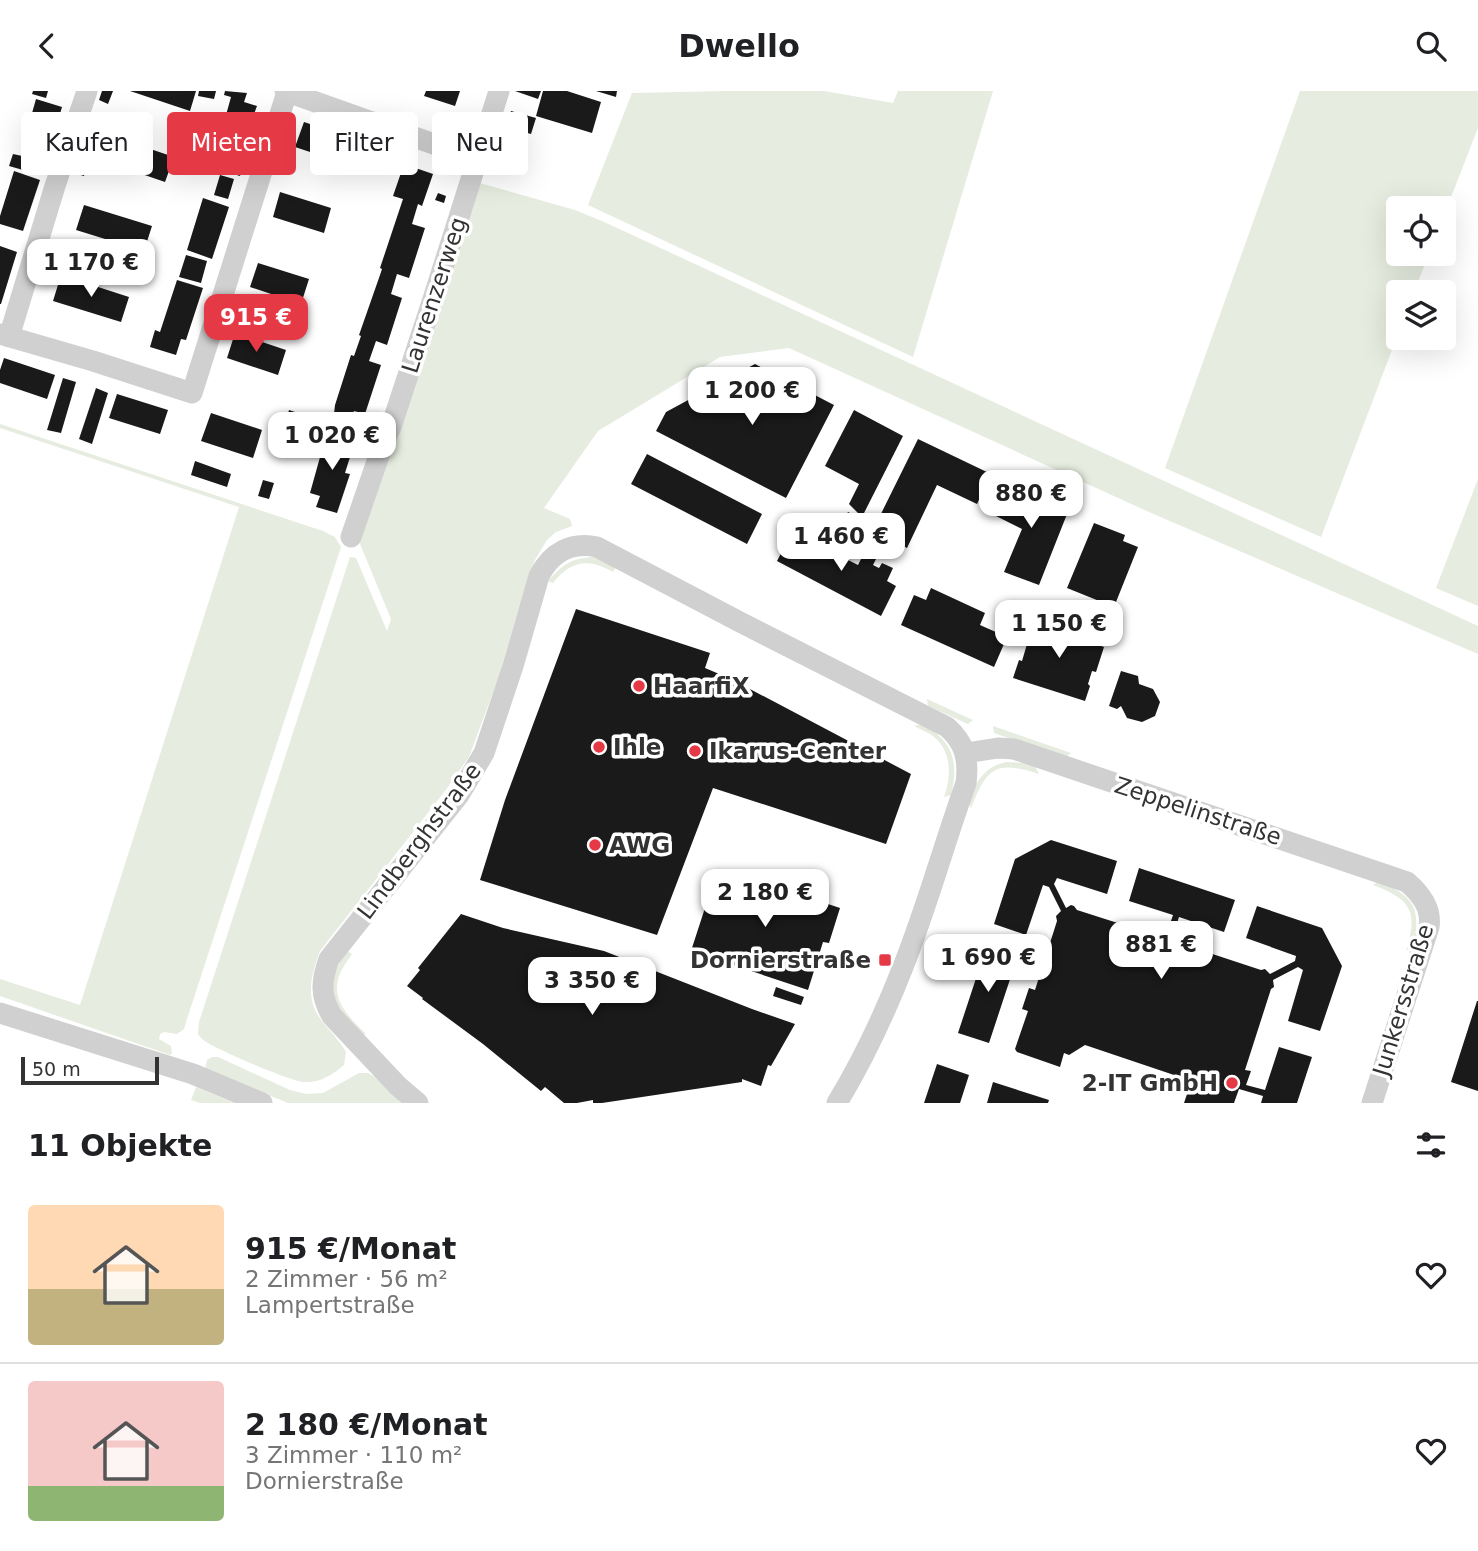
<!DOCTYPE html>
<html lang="de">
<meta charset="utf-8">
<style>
body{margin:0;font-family:"DejaVu Sans",sans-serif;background:#f2f2f2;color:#202124;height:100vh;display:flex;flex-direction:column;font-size:26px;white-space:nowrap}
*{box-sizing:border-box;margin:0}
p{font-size:23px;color:#757577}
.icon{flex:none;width:38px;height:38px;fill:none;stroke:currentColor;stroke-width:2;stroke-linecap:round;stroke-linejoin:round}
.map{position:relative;height:1012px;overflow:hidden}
.panel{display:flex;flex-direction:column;background:#fff;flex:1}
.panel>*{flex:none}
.hud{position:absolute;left:21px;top:21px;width:700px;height:63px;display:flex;gap:14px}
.controls{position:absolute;left:1386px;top:105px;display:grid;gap:14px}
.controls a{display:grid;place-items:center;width:70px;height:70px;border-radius:7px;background:#fff;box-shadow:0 7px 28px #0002;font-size:35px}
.scale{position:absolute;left:21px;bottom:18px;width:138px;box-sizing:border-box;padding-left:7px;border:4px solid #333;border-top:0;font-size:19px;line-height:24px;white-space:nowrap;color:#333;-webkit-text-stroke:5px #fff;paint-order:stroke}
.price{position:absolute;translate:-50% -60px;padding:0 16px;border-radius:14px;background:#fff;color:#222;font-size:23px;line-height:46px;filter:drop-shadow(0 2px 4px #0008)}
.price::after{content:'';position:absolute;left:50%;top:42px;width:21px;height:16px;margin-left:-10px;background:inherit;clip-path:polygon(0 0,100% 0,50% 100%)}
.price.on{background:#e63946;color:#fff}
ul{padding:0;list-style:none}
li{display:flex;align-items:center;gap:21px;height:175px;padding:0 28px}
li+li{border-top:2px solid #e0e0e0}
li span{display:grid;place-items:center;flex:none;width:196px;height:140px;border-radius:7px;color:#555}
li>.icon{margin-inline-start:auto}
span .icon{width:84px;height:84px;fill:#fffc;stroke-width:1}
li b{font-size:30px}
h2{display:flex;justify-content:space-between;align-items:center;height:84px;padding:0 28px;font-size:30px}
.tag{padding:0 24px;border-radius:7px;background:#fff;box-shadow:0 7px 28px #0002;font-size:24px;line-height:63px}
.tag.on{background:#e63946;color:#fff}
header{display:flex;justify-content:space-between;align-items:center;height:91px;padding:0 28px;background:#fff;font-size:32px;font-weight:600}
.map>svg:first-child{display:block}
.green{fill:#e6ecdf}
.building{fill:#1a1a1a}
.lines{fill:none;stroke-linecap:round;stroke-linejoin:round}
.minor{stroke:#d0d0d0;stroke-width:21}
.poi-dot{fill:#e63946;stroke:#fff;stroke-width:2.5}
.labels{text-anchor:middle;stroke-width:7;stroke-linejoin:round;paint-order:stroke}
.street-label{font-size:23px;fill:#333;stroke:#fff}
.poi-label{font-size:23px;font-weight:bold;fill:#333;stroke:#fff;text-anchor:start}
</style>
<header><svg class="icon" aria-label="back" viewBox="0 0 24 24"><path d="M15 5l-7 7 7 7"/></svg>Dwello<svg class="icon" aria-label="search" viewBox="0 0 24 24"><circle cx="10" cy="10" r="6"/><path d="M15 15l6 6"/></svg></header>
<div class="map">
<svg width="1478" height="1012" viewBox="0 0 1478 1012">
<rect width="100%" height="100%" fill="#fff"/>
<path class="green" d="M724 0H824L893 12 898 0H993L913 266 588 114 632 2Z
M1300 0H1478V37L1444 124V117H1398V163H1429L1414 201H1398V243L1321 446 1165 377Z
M480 92 575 119 602 130 1478 535V563L1149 421 789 257 720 266 598 340 544 417 570 428 572 435 556 441 547 449 535 469 519 516 499 585 469 666 445 700 320 860C310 888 304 909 325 934 333 943 340 951 346 961L344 974C332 984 320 992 304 991 291 991 219 959 206 951 203 949 200 946 198 943L199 931 350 466 356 467 387 540 391 528 358 448 450 189Z
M0 333 323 440 335 446 341 456 187 928 184 938 177 943 164 941 160 943 159 948 171 955 172 962 170 964 0 905V888L80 914 239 416 0 337Z
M1478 388V515L1436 497Z
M594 466 616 476 613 481C589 467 571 469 553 492L548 490C562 474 571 467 594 466Z
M927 608 973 629 968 633 928 615Z
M923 633C953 650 959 671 951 704L944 706C952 685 952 657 930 643 925 640 919 638 914 635Z
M993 635 1071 662 1065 667 994 642Z
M1007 671 1024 672 1035 675 1039 683C996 669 987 676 971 717L967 709C977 690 985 675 1007 671Z
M1379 790C1416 807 1420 816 1414 856L1406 859C1419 820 1410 808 1373 794Z
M347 860 352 863C347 871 340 879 338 889 332 911 352 929 366 943L359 944C331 912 321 898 347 860Z
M212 966H218L290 999 306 1003 323 1002 359 982H368L375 986 402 1012H288L205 978 207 969Z
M196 996 234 1012H200L191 1009Z"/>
<path class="building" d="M33 0H48L46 7 32 3Z
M102 0H113L108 13 99 9Z
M130 0H196L190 20Z
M199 0H216L214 8 198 5Z
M225 0 247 2 244 11 257 15 251 31 256 33 240 85 214 77 230 25 226 24 231 6 224 4Z
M426 0H460L455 15 424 5Z
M515 0H541L538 8Z
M543 0H567L601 11 592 42 536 25Z
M596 0H617L616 6Z
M36 8 62 16 47 68 21 61Z
M511 20 536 27 531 43 506 36Z
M304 31 355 48 353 53 375 59 370 75 348 69 346 73 295 56Z
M106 43 174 66 165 91 98 68Z
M13 63 27 66 23 79 9 75Z
M80 63 89 67 84 85 74 82Z
M404 73 433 83 422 115 418 113 412 133 425 137 409 187 397 183 391 203 402 207 387 254 376 250 369 270 381 274 365 323 354 320 351 328 334 323 335 314 351 264 354 265 361 245 359 244 380 184 382 178 380 177 403 108 393 105Z
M14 80 40 89 23 140 0 133V125Z
M220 84 234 88 228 108 214 104Z
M280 101 331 117 324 142 273 126Z
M438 102 446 105 444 112 435 109Z
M203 107 229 116 212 168 187 159Z
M84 114 152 135 144 160 76 139Z
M0 155 17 161 1 213H0Z
M186 164 207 170 201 192 179 186Z
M258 172 309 188 301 213 250 196Z
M45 173 60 178 57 187 42 182Z
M61 184 129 206 121 231 53 210Z
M177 189 203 197 186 249 181 248 176 264 150 256 155 239 160 241Z
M235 242 286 259 278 284 227 267Z
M4 267 55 284 47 308 0 292V279Z
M755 273 834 314 786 407 656 340 666 321Z
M63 287 76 291 61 342 47 339Z
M96 297 108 302 92 353 79 348Z
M117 303 168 319 160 343 109 327Z
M289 319 304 324 294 354 280 350Z
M854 319 903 345 862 426 849 413 859 393 825 375Z
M211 322 262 339 253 367 201 350Z
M327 341 355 350 345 382 350 383 337 422 316 416 320 405 310 402Z
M918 348 991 383 977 413 937 394 907 457 873 439Z
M647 363 762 423 747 453 631 393Z
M195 370 231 383 227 396 191 384Z
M263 389 274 392 269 408 258 405Z
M1009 389 1069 418 1039 494 1004 481 1022 438 992 423Z
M848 421 862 429 854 443 860 446 857 453 843 446 847 439 840 436Z
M1094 432 1125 444 1123 450 1138 456 1114 516 1067 497Z
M792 441 858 474 864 462 876 468 873 474 879 477 882 472 893 477 887 490 896 495 881 525 777 470Z
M931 497 985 522 980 534 1007 546 994 576 901 534 914 504 926 509Z
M576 518 710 562 705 577 731 588 911 683 886 753 713 697 657 844 480 789 505 709Z
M1035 526 1092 545 1090 551 1104 556 1096 581 1092 580 1088 593 1090 595 1085 610 1013 587 1019 569 1022 570Z
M1121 580 1138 585 1139 593 1153 598 1160 611 1155 625 1142 631 1127 627 1121 615 1117 618 1109 615Z
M1051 749 1117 770 1107 803 1057 787 1054 793 1066 817 1071 814 1074 815 1077 819 1152 843 1153 838 1167 842 1173 824 1129 810 1139 777 1235 809 1224 841 1179 826 1173 844 1175 845 1173 850 1261 879 1265 878 1270 883 1295 870 1296 865 1246 847 1257 815 1322 837 1342 875 1320 940 1288 930 1303 879 1298 876 1273 889 1274 896 1271 898 1245 979 1251 980 1246 994 1265 999 1279 956 1312 966 1297 1012H1261L1263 1005 1239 998 1234 1012H1184L1188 1000 1180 998 1174 984 1085 954 1069 964 1064 962 1060 976 1017 961 1015 958 1028 920 1022 918 1029 897 1035 899 1057 830 1056 825 1061 820 1049 796 1043 794 1026 844 994 833 1015 768Z
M735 782 840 817 829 852 823 851 808 899 691 860 716 783 732 788Z
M461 823 503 837 604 860 752 918 795 933 771 975 768 974 761 995 742 988V991L602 1012H593V1009L577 1012H564L545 996 541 1000 483 953 422 908 423 907 407 895 420 879 418 877Z
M987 854 1018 864 989 952 958 942Z
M776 896 804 906 801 914 773 905Z
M1477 910H1478V1000L1451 991Z
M937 973 969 984 960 1012H924Z
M993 991 1049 1009 1048 1012H987Z"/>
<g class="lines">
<path class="minor" d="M285 0 476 68
M0 243 93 270 192 302 287 1
M9 246 55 95 87 0
M351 446 384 350 391 336 434 205 499 0
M966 662 998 657 1014 658 1407 791C1421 803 1432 817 1429 836L1372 1012
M0 922 193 983 262 1012
M418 1012 398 995 332 925C320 905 321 890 329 868L459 704 484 662 513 575 539 485C551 462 571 450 597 456L740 531 947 636C965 652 969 668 966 692 944 753 927 816 903 876 885 922 863 969 837 1012"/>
</g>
<g class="poi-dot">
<circle cx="639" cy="595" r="7"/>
<circle cx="599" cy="656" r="7"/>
<circle cx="695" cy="660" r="7"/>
<circle cx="595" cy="754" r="7"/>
<rect x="878" y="862" width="14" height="14" rx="3.5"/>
<circle cx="1232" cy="992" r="7"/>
</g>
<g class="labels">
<g class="street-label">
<text transform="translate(434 204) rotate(-72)" y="8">Laurenzerweg</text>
<text transform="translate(1198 720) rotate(18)" y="8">Zeppelinstraße</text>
<text transform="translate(419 750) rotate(-53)" y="8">Lindberghstraße</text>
<text transform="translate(1403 909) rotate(-73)" y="8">Junkersstraße</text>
</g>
<g class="poi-label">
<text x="653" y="603">HaarfiX</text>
<text x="613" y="664">Ihle</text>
<text x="709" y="668">Ikarus-Center</text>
<text x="609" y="762">AWG</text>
<text x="871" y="877" text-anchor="end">Dornierstraße</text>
<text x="1218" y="1000" text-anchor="end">2-IT GmbH</text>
</g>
</g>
</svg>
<div class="controls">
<a><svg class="icon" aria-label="locate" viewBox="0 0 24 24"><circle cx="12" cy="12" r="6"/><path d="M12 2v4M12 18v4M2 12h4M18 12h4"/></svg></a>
<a><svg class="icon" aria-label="layers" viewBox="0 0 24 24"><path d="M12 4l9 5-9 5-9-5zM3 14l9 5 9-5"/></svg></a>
</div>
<div class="scale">50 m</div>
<b class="price" style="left:91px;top:208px">1 170 €</b>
<b class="price on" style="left:256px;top:263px">915 €</b>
<b class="price" style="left:752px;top:336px">1 200 €</b>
<b class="price" style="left:332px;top:381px">1 020 €</b>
<b class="price" style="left:1031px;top:439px">880 €</b>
<b class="price" style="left:841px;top:482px">1 460 €</b>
<b class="price" style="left:1059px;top:569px">1 150 €</b>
<b class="price" style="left:765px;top:838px">2 180 €</b>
<b class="price" style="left:1161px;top:890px">881 €</b>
<b class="price" style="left:988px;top:903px">1 690 €</b>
<b class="price" style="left:592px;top:926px">3 350 €</b>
<div class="hud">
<a class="tag">Kaufen</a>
<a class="tag on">Mieten</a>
<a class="tag">Filter</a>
<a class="tag">Neu</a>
</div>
</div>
<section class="panel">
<h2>11 Objekte<svg class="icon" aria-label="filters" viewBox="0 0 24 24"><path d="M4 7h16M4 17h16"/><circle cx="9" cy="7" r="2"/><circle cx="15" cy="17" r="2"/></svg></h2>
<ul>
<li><span style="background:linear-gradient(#ffd9b3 60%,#c2b280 0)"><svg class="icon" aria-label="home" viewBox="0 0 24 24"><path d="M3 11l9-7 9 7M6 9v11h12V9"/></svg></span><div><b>915 €/Monat</b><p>2 Zimmer · 56 m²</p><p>Lampertstraße</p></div><svg class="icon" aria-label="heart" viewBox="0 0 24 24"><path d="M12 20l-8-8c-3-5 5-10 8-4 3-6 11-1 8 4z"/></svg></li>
<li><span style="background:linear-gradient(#f6c9c9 75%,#8fb573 0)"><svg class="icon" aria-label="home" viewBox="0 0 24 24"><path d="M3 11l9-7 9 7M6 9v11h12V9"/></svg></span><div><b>2 180 €/Monat</b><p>3 Zimmer · 110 m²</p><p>Dornierstraße</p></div><svg class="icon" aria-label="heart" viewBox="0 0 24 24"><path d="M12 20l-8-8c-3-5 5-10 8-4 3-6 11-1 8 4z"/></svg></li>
</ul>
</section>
